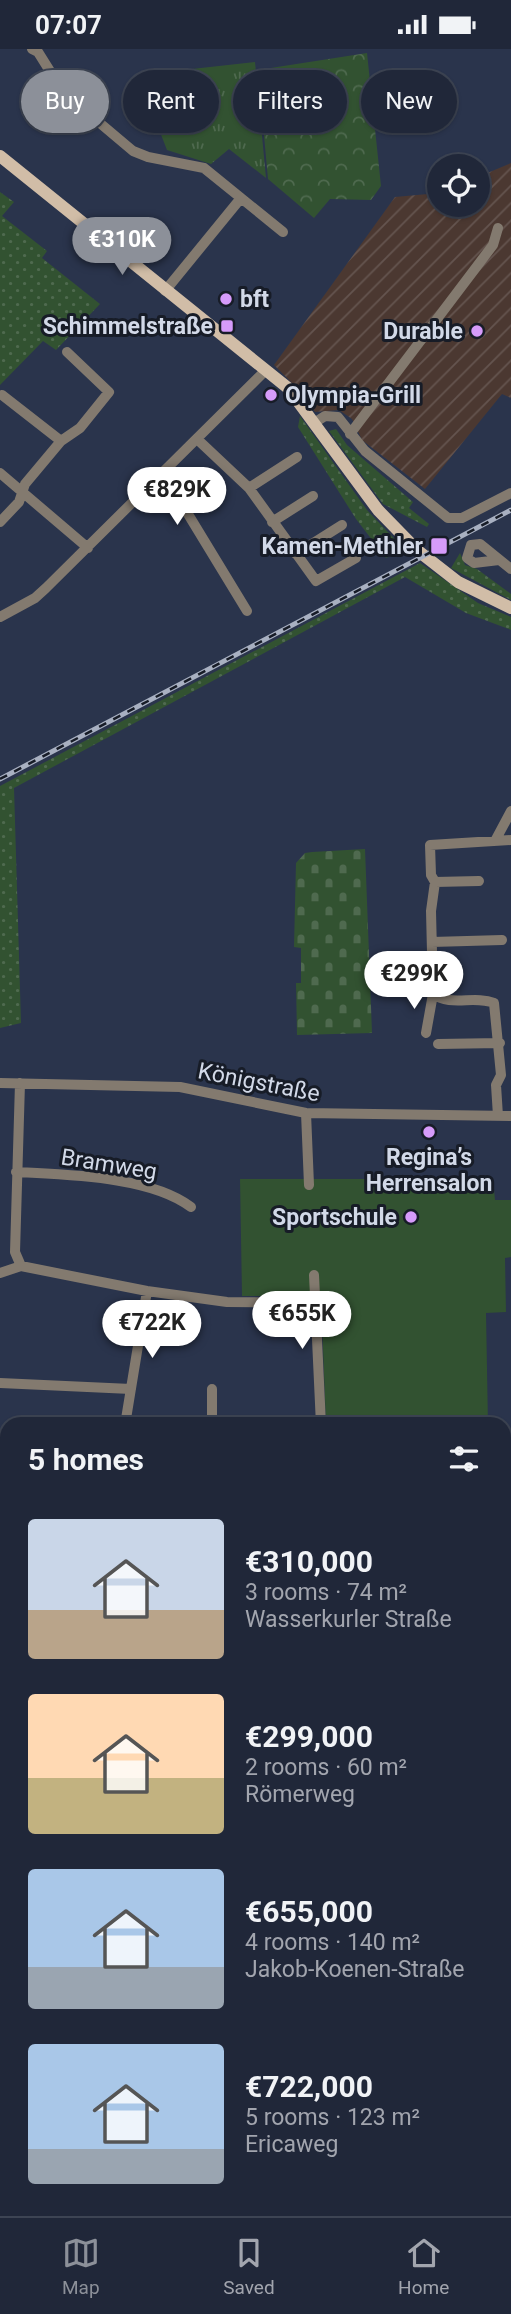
<!DOCTYPE html>
<meta charset="utf-8">
<style>
body{margin:0;font-family:Roboto,sans-serif;background:#2d3344;color:#f1f3f6;height:100vh;display:flex;flex-direction:column;font-size:26px;white-space:nowrap}
*{box-sizing:border-box;margin:0}
p{font-size:23px;color:#a2a5ae}
.icon{flex:none;width:38px;height:38px;fill:none;stroke:currentColor;stroke-width:2;stroke-linecap:round;stroke-linejoin:round}
.map{position:relative;flex:1;overflow:hidden}
.panel{position:absolute;left:0px;top:1368px;width:511px;height:800px;display:flex;flex-direction:column;background:#202739;border-radius:21px 21px 0 0;box-shadow:0 2px 5px #0004,0 0 0 2px #3d4453}
.panel>*{flex:none}
.guide{position:absolute;left:21px;top:21px;width:469px;height:63px;display:flex;gap:14px}
.controls{position:absolute;left:427px;top:105px;display:grid;gap:14px}
.controls a{display:grid;place-items:center;width:63px;height:63px;border-radius:50%;background:#202739;box-shadow:0 2px 5px #0004,0 0 0 2px #3d4453;font-size:35px}
.price{position:absolute;translate:-50% -60px;padding:0 16px;border-radius:24px;background:#fff;color:#222;font-size:23px;line-height:46px;filter:drop-shadow(0 2px 4px #0008)}
.price::after{content:'';position:absolute;left:50%;top:42px;width:21px;height:16px;margin-left:-10px;background:inherit;clip-path:polygon(0 0,100% 0,50% 100%)}
.price.current{background:#8c9099;color:#fff}
ul{padding:0;list-style:none}
li{display:flex;align-items:center;gap:21px;height:175px;padding:0 28px}
li span{display:grid;place-items:center;flex:none;width:196px;height:140px;border-radius:7px;color:#555}
li>.icon{margin-inline-start:auto}
span .icon{width:84px;height:84px;fill:#fffc;stroke-width:1}
li b{font-size:30px}
h2{display:flex;justify-content:space-between;align-items:center;height:84px;padding:0 28px;font-size:30px}
.chip{padding:0 24px;border-radius:32px;background:#202739;box-shadow:0 2px 5px #0004,0 0 0 2px #3d4453;font-size:24px;line-height:63px}
.chip.current{background:#8c9099;color:#fff}
.status{display:flex;justify-content:space-between;align-items:center;height:49px;padding:0 35px;background:#202739;direction:ltr}
.status svg{height:19px;fill:currentColor}
.tab-bar{display:flex;justify-content:space-around;align-items:center;height:98px;border-top:2px solid #3d4453;background:#202739;font-size:19px;color:#a2a5ae}
.tab-bar a{display:grid;justify-items:center;gap:4px}
.tab-bar .current{color:#8c9099}
.map>svg:first-child{display:block}
.industrial{fill:url(#industrial-furrows)}
.grass{fill:url(#grass-dots)}
.forest{fill:url(#forest-crowns)}
.cemetery{fill:url(#cemetery-stones)}
.park{fill:url(#park-tufts)}
.pitch{fill:#325231}
.lines{fill:none;stroke-linecap:round;stroke-linejoin:round}
.minor{stroke:#837a6f;stroke-width:10}
.major{stroke:#d1bda7;stroke-width:12}
.rail-casing{stroke:#a8b0c1;stroke-width:5}
.rail{stroke:#171c27;stroke-width:2.5;stroke-dasharray:8;stroke-linecap:butt}
.poi-dot{fill:#d69bfa;stroke:#171c27;stroke-width:2.5}
.labels{text-anchor:middle;stroke-width:6;stroke-linejoin:round;paint-order:stroke}
.poi-label{font-size:23px;font-weight:bold;fill:#d2d9e8;stroke:#171c27;text-anchor:end}
.street-label{font-size:23px;fill:#d2d9e8;stroke:#171c27}
</style>
<div class="status"><b>07:07</b><svg viewBox="0 0 49 12"><path d="M0 12V9h3v3zM5 12V6h3v6zM10 12V3h3v9zM15 12V0h3v12zM26 1h20v11H26zM47 4h2v5h-2z"/></svg></div>
<div class="map">
<svg width="511" height="2167" viewBox="0 0 511 2167">
<defs>
<pattern id="industrial-furrows" width="10" height="10" patternUnits="userSpaceOnUse" patternTransform="scale(1.75)"><rect width="10" height="10" fill="#4b3831"/><path d="M-1 1l2-2M0 10L10 0M9 11l2-2" fill="none" stroke="#64544f"/></pattern>
<pattern id="grass-dots" width="8" height="8" patternUnits="userSpaceOnUse" patternTransform="scale(1.75)"><rect width="8" height="8" fill="#325231"/><path d="M2 2h.1M6 6h.1" fill="none" stroke="#4f6a4f" stroke-width="1.8" stroke-linecap="round"/></pattern>
<pattern id="forest-crowns" width="20" height="18" patternUnits="userSpaceOnUse" patternTransform="scale(1.75)"><rect width="20" height="18" fill="#325231"/><path d="M2 6a3 3 0 1 1 6 0M12 15a3 3 0 1 1 6 0" fill="none" stroke="#4f6a4f"/></pattern>
<pattern id="cemetery-stones" width="16" height="16" patternUnits="userSpaceOnUse" patternTransform="scale(1.75)"><rect width="16" height="16" fill="#325231"/><path d="M2 7V4a2 2 0 0 1 4 0v3zM10 15v-3a2 2 0 0 1 4 0v3z" fill="#4f6a4f"/></pattern>
<pattern id="park-tufts" width="24" height="20" patternUnits="userSpaceOnUse" patternTransform="scale(1.75)"><rect width="24" height="20" fill="#325231"/><path d="M3 7l-1-3M5 7V3M7 7l1-3M15 17l-1-3M17 17v-4M19 17l1-3" fill="none" stroke="#4f6a4f"/></pattern>
</defs>
<rect width="100%" height="100%" fill="#2a344c"/>
<path class="industrial" d="M511 114V349L502 345 425 440 362 391 352 370 339 361 315 363 298 340 274 316 395 148 439 144V156H478V128Z"/>
<path class="grass" d="M0 143 14 153 2 167 47 202 42 209 100 255 56 301 43 292 0 336Z
M300 367 367 461 404 500 386 509 356 470 298 378Z
M336 380 347 396 413 453 409 459 429 475 427 478 383 455 329 382Z
M460 504 465 516 477 520 511 545V551L451 519Z
M420 514 478 554 511 568V581L466 564 405 528 14 739 21 974 0 979V737Z
M0 1993 7 1994V2161H75L78 2167H0Z"/>
<path class="forest" d="M367 4 381 137 371 151 330 150 314 169 268 130 258 21Z"/>
<path class="cemetery" d="M365 800 372 984 297 986 296 934H301V899L294 898 296 814 305 804 312 803Z"/>
<path class="park" d="M255 13 266 129 229 100 211 115 167 101 138 26Z
M504 1999 511 2000V2146L504 2153Z"/>
<path class="pitch" d="M240 1130H493L495 1151H511V1208L505 1209 506 1263 486 1264 488 1375H326L321 1247H242Z
M504 1514 511 1515V1671L504 1670Z
M7 1577V1655H0V1578Z"/>
<g class="lines">
<path class="minor" d="M32 0 38 3 63 43 133 102 148 108 204 119 283 183
M84 60 91 55 95 56 99 72
M165 242 241 149
M2 346 61 392
M314 374 325 367 338 368 365 402 448 469H462L511 444
M350 385 493 196 498 179
M197 390 249 439 316 532 356 509
M0 424 88 499
M163 424 247 562
M249 439 297 408
M0 473 19 453 25 435 61 392 80 379 109 343 67 303
M272 473 313 447
M296 505 342 476
M499 511 474 514 467 509 471 496 480 495 511 520
M0 568 35 549 46 539 266 321
M495 792 511 762
M435 833 479 832
M432 893 502 891
M426 984 433 945
M438 995 500 994
M0 1034 180 1038 306 1064 511 1067
M20 1034 15 1203 21 1217 147 1242 227 1253 315 1254
M306 1064 309 1136
M498 1067 496 1036 501 1026 494 954C474 946 451 958 433 945L431 862 435 833 431 826 430 796 511 791
M16 1123C68 1126 150 1127 191 1158
M0 1224 21 1217
M314 1226 321 1376
M0 1334 131 1340
M125 1376 147 1242
M212 1376V1340
M0 1495 7 1497
M504 1503 511 1505
M0 1767H7
M504 1837 511 1808
M504 1850 511 1852
M504 1886 511 1885
M0 1909 7 1914
M170 2161 175 2167
M455 2161 457 2167
M505 2167 511 2160"/>
<path class="major" d="M0 107 288 339 378 461 417 501 458 533 511 559"/>
<defs>
<path id="rail" d="M0 730 511 461"/>
</defs>
<use href="#rail" class="rail-casing"/>
<use href="#rail" class="rail"/>
</g>
<g class="poi-dot">
<circle cx="226" cy="250" r="7"/>
<rect x="220" y="270" width="14" height="14" rx="3.5"/>
<circle cx="477" cy="282" r="7"/>
<circle cx="271" cy="346" r="7"/>
<rect x="430" y="488" width="18" height="18" rx="3.5"/>
<circle cx="429" cy="1083" r="7"/>
<circle cx="411" cy="1168" r="7"/>
</g>
<g class="labels">
<g class="poi-label">
<text x="240" y="258" text-anchor="start">bft</text>
<text x="213" y="285">Schimmelstraße</text>
<text x="463" y="290">Durable</text>
<text x="285" y="354" text-anchor="start">Olympia-Grill</text>
<text x="423" y="505">Kamen-Methler</text>
<text x="429" y="1116" text-anchor="middle">Regina’s<tspan x="429" dy="26">Herrensalon</tspan></text>
<text x="397" y="1176">Sportschule</text>
</g>
<g class="street-label">
<text transform="translate(259 1033) rotate(11)" y="8">Königstraße</text>
<text transform="translate(109 1115) rotate(9)" y="8">Bramweg</text>
</g>
</g>
</svg>
<div class="controls">
<a><svg class="icon" aria-label="locate" viewBox="0 0 24 24"><circle cx="12" cy="12" r="6"/><path d="M12 2v4M12 18v4M2 12h4M18 12h4"/></svg></a>
</div>
<b class="price current" style="left:122px;top:228px">€310K</b>
<b class="price" style="left:177px;top:478px">€829K</b>
<b class="price" style="left:414px;top:962px">€299K</b>
<b class="price" style="left:302px;top:1302px">€655K</b>
<b class="price" style="left:152px;top:1311px">€722K</b>
<div class="guide">
<a class="chip current">Buy</a>
<a class="chip">Rent</a>
<a class="chip">Filters</a>
<a class="chip">New</a>
</div>
<section class="panel">
<h2>5 homes<svg class="icon" aria-label="filters" viewBox="0 0 24 24"><path d="M4 7h16M4 17h16"/><circle cx="9" cy="7" r="2"/><circle cx="15" cy="17" r="2"/></svg></h2>
<ul>
<li><span style="background:linear-gradient(#c9d6e8 65%,#b9a48a 0)"><svg class="icon" aria-label="home" viewBox="0 0 24 24"><path d="M3 11l9-7 9 7M6 9v11h12V9"/></svg></span><div><b>€310,000</b><p>3 rooms · 74 m²</p><p>Wasserkurler Straße</p></div></li>
<li><span style="background:linear-gradient(#ffd9b3 60%,#c2b280 0)"><svg class="icon" aria-label="home" viewBox="0 0 24 24"><path d="M3 11l9-7 9 7M6 9v11h12V9"/></svg></span><div><b>€299,000</b><p>2 rooms · 60 m²</p><p>Römerweg</p></div></li>
<li><span style="background:linear-gradient(#a9c7e8 70%,#9aa5b1 0)"><svg class="icon" aria-label="home" viewBox="0 0 24 24"><path d="M3 11l9-7 9 7M6 9v11h12V9"/></svg></span><div><b>€655,000</b><p>4 rooms · 140 m²</p><p>Jakob-Koenen-Straße</p></div></li>
<li><span style="background:linear-gradient(#a9c7e8 75%,#9aa5b1 0)"><svg class="icon" aria-label="home" viewBox="0 0 24 24"><path d="M3 11l9-7 9 7M6 9v11h12V9"/></svg></span><div><b>€722,000</b><p>5 rooms · 123 m²</p><p>Ericaweg</p></div></li>
</ul>
</section>
</div>
<nav class="tab-bar">
<a class="current"><svg class="icon" aria-label="map" viewBox="0 0 24 24"><path d="M3 6l6-2 6 2 6-2v14l-6 2-6-2-6 2zM9 4v14M15 6v14"/></svg>Map</a>
<a><svg class="icon" aria-label="saved" viewBox="0 0 24 24"><path d="M7 4h10v16l-5-4-5 4z"/></svg>Saved</a>
<a><svg class="icon" aria-label="home" viewBox="0 0 24 24"><path d="M3 11l9-7 9 7M6 9v11h12V9"/></svg>Home</a>
</nav>
